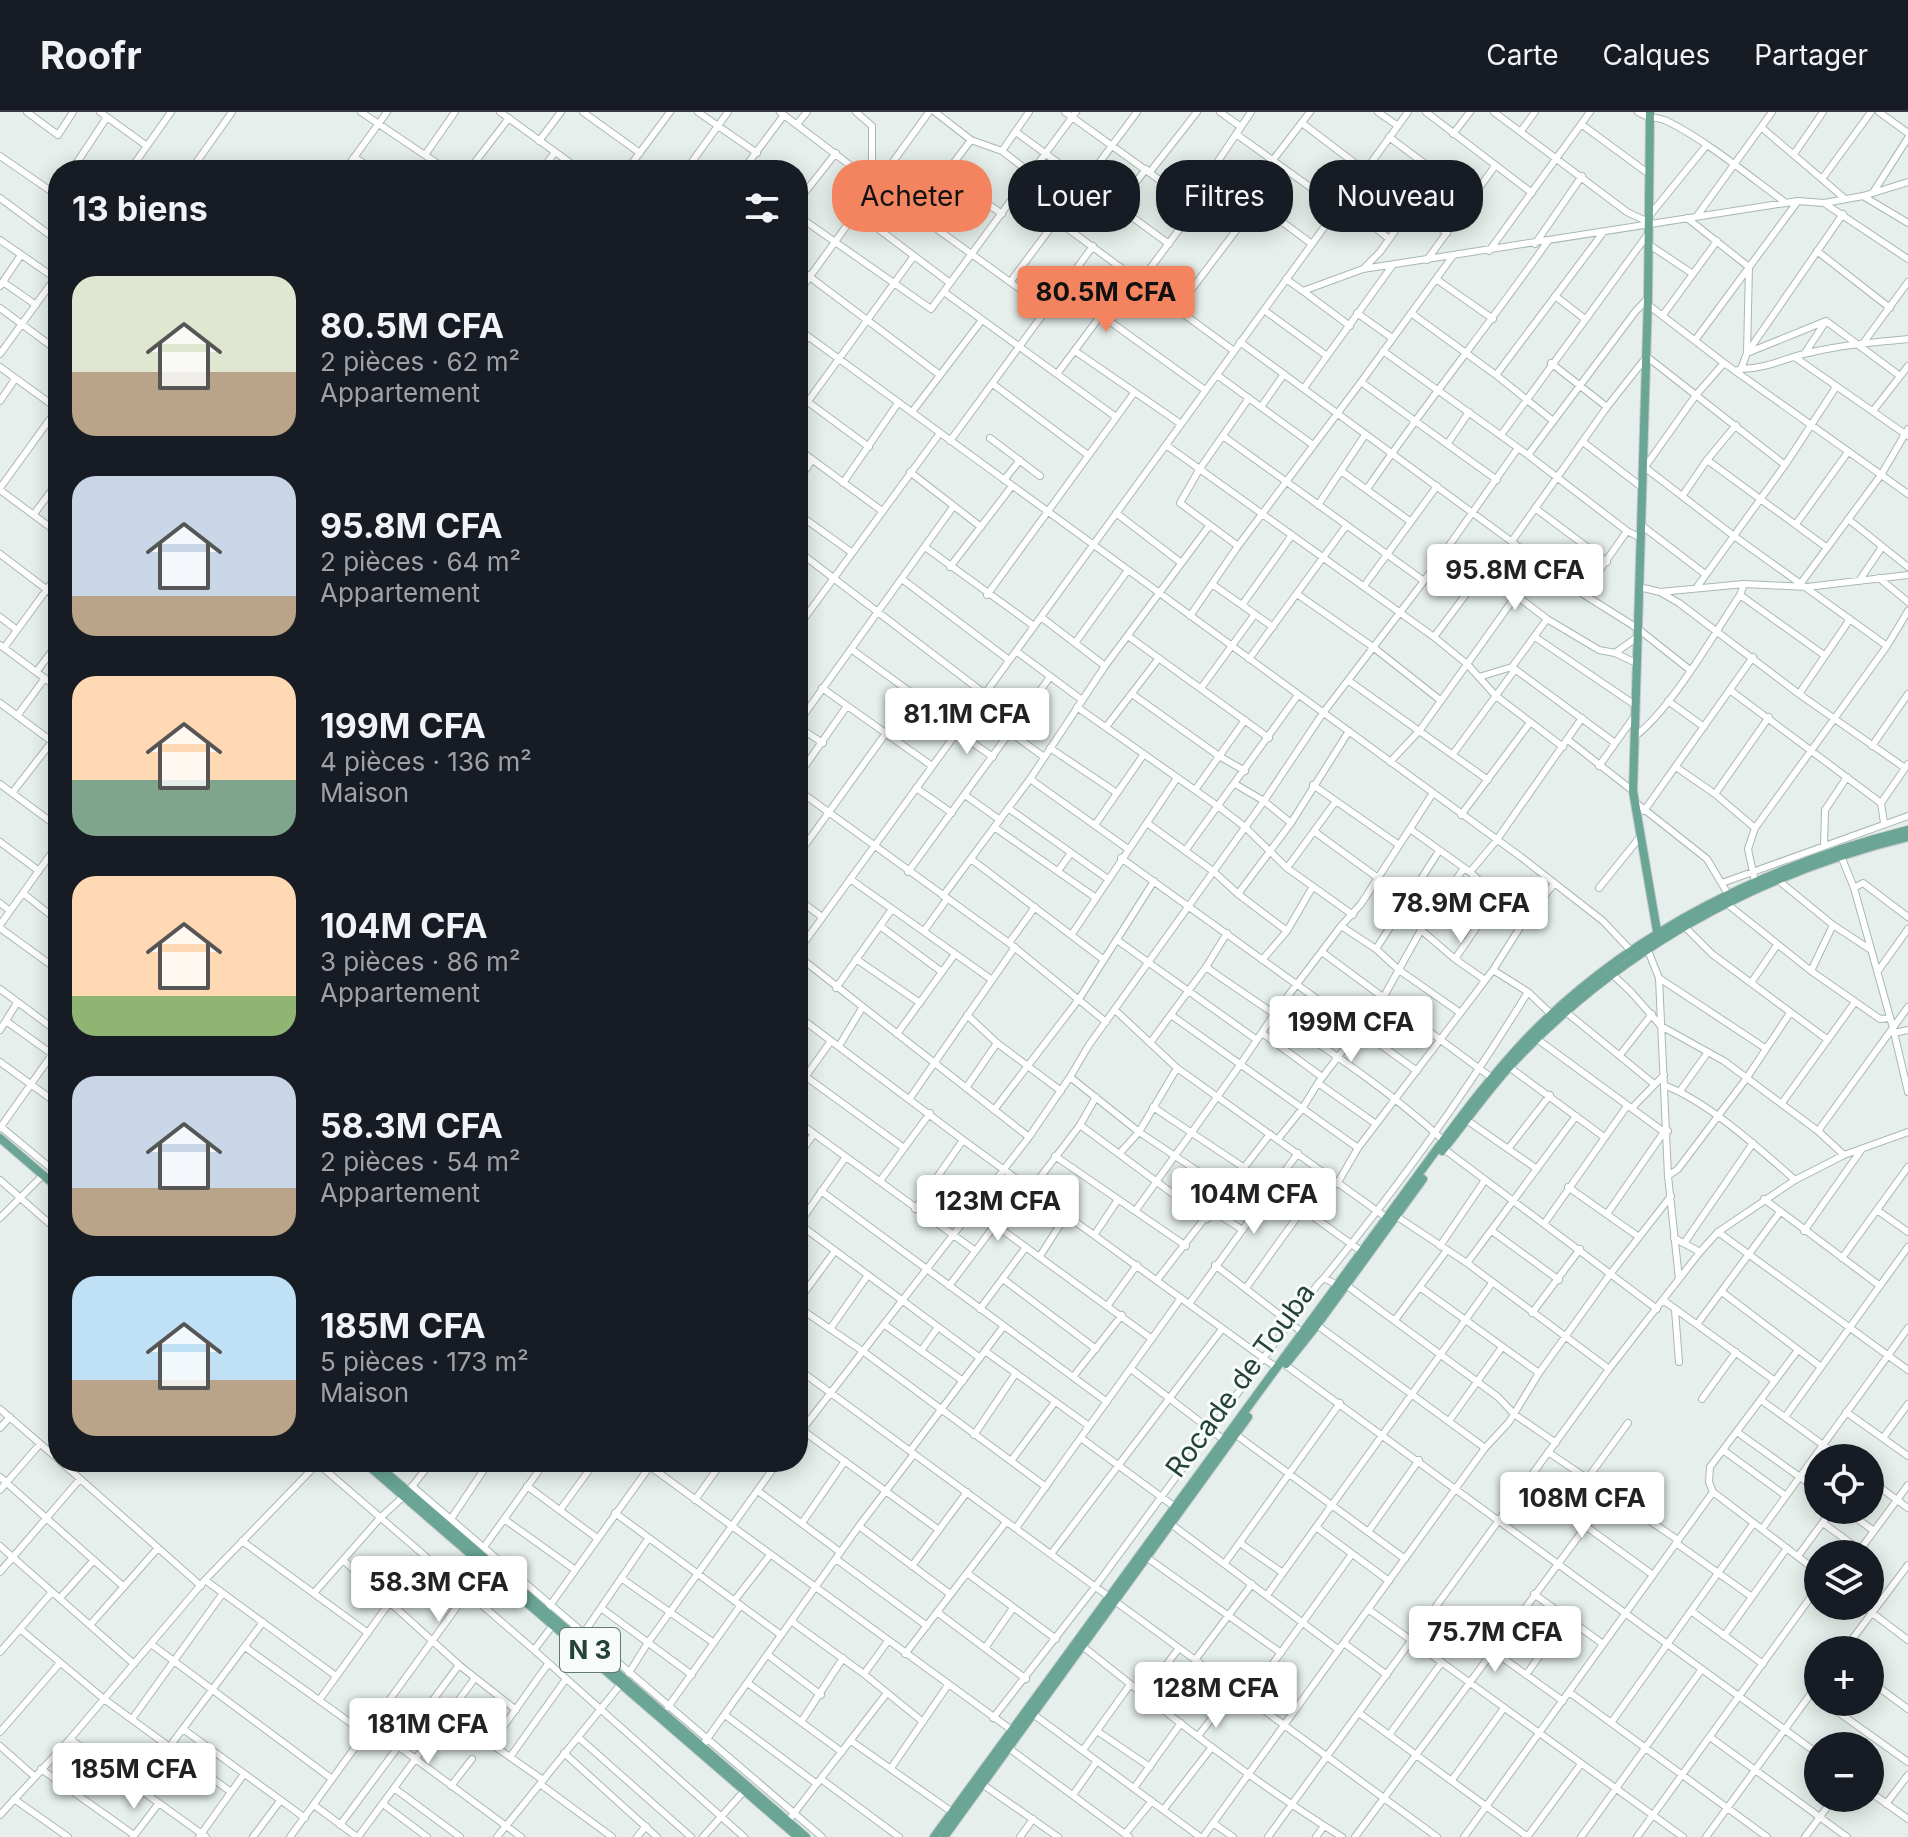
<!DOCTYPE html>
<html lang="fr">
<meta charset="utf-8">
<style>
body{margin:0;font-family:Inter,sans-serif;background:#242831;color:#f1f3f6;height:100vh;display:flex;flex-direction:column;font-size:30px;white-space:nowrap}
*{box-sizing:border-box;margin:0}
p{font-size:26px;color:#9ea1a6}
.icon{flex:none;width:44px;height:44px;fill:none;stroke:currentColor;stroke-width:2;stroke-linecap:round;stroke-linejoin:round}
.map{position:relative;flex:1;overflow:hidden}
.side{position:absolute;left:48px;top:48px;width:760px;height:1312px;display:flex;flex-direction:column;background:#171b24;border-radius:32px;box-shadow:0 4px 20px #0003}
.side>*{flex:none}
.top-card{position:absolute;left:832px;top:48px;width:760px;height:72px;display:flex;gap:16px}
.fabs{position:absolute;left:1804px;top:1332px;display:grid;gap:16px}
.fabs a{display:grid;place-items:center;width:80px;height:80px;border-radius:50%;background:#171b24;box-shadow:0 4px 20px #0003;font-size:40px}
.price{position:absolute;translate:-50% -68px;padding:0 18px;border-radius:8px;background:#fff;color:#222;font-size:26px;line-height:52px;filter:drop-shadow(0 2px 4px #0008)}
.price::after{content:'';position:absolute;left:50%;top:48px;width:24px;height:18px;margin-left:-12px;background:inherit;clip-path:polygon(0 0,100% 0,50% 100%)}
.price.active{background:#f4845f;color:#111}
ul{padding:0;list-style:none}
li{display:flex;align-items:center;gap:24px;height:200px;padding:0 24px}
li span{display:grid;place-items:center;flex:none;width:224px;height:160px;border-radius:24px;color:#555}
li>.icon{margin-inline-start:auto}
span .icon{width:96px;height:96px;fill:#fffc;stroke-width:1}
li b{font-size:34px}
h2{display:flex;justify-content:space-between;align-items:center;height:96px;padding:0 24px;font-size:34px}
.chip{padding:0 28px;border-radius:32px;background:#171b24;box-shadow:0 4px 20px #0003;font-size:28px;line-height:72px}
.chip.active{background:#f4845f;color:#111}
header{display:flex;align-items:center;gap:48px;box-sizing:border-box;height:112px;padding:0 40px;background:#171b24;border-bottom:2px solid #363941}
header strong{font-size:38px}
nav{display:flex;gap:44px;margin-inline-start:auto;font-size:28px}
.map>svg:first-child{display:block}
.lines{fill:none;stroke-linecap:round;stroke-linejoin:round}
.minor-casing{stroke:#a8b8b2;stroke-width:8}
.major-casing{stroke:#c2cac8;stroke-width:10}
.minor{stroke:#fff;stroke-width:6}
.major{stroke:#6aa596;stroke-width:8}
.labels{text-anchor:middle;stroke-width:6;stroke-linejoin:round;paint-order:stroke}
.shield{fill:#f7fbf9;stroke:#637a73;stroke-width:2}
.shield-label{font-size:26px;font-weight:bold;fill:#24423a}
.street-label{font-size:28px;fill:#24423a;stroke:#f7fbf9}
</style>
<header>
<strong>Roofr</strong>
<nav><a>Carte</a><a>Calques</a><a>Partager</a></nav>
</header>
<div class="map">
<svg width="1908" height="1725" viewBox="0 0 1908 1725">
<rect width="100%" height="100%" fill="#e6efeb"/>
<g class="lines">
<defs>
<path id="minor" d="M27 0 58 23 73 0
M100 0 147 34
M361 0 447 58
M500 0 580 58
M583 0 640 41
M698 0 757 41
M780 0 876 73 1049 198
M856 0 872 14V52L876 73
M935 0 971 28 1002 39 1032 62
M1065 0 1197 95
M1220 0 1241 15
M1251 0 1212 58 1312 132
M1378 0 1398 14
M1426 0 1532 81
M1494 0 1627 100 1648 110
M1638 0C1650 8 1657 4 1667 9 1707 29 1749 64 1786 91
M1879 0 1908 21
M1302 11 1447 121
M797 12 807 0
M1581 12 1649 62
M1761 15 1822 67
M1521 19 1535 0
M1016 20 1169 132
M1236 22 1338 95
M1453 22 1470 0
M1389 25 1472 87
M539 29 561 0
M1002 39 1029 0
M1794 42 1823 0
M425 43 455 0
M0 44 58 84
M354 45 374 58
M1273 48 1310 0
M72 58 107 5
M130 58 171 0
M191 58 232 0
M345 58 387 0
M469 58 509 6
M542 58 555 40
M627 58 670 0
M686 58 728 0
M743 58 784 3
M1150 60 1197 0
M946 62 1002 102
M1874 79 1908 26
M1863 84 1908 111
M0 86 58 129
M1844 86 1822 67 1871 0
M798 89 836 41
M1343 89 1389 127
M1824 91 1908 147
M1117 95 1146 57
M856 100 950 171
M915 102 971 28
M1650 103 1706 34
M798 104 931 197 1076 0
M1697 104 1772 0
M1687 106 1749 155 1747 241 1826 209 1900 264
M1056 108 1234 239
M0 128 55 166
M1535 132 1582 64
M1648 132 1693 162
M1489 139 1590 0
M1817 139 1890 196
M1427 148 1495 54
M798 156 940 263
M1363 157 1380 140 1412 95
M1286 167 1303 179 1363 157 1798 89
M1436 167 1493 207
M1011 169 1137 0
M3 170 36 193
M1140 170 1219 64
M0 174 21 143
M1303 179 1350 214
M944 180 1116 305
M798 181 929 0
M1555 184 1585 207
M1647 192 1724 251 1908 382
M0 196 58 239
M1176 198 1256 92
M1264 198 1327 244
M1357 201 1392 226
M1411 201 1496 263 1552 308
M1101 203 1205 278
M1663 203 1717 129
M798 217 1521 745 1603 809 1634 842
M1696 227 1798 89 1824 91 1863 84 1908 70
M1240 230 1583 482 1637 516 1690 558
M1864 230 1908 170
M798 237 808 225
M1075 239 1181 312
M1383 239 1528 343 1627 419 1641 426
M1805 241 1826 209
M0 242 58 162
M1646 244 1785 353
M1796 246 1908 324
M1551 251 1607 295
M0 255 58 297
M1741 257C1766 257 1785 246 1808 241 1841 233 1875 230 1908 227
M1735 259 1741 257 1747 241 1843 102
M1057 262 1131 163
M1217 263 1313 333
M1496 263 1602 122
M1361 270 1497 368
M993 272 1088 343
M1304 276 1392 154
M0 289 15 267
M808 290 869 335
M1261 295 1284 262
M1873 299 1908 254
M912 300 982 208
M798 303 914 144
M1501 323 1648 122
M1223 324 1424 469
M990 326 1040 364
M950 329 1093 134
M1583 330 1643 376
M1448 331 1469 300
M1166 333 1434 525 1467 552 1496 584 1563 635
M798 337 882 399
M1528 343 1635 200 1647 187
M1707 348 1826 435
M1643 354 1734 424 1887 534
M1645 355 1696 283 1724 251
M1341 359 1411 410
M910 360 981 415
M1004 368 1020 348
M798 369 812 348
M843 371 898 291
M0 376 58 296
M1367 377C1425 292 1489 213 1548 129
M0 378 58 421
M1683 383 1707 348 1736 313
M1318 393 1365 323
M1535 396 1607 450
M1116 401 1180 450
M34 402 58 370
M798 402 851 440
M1848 407 1908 455
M1796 412 1848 340
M1641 413 1705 462
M1512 429 1607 295 1644 248
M1450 433 1547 507 1599 538 1615 541 1636 551
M1238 434 1180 391 1199 358 1249 286
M925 435 1034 514
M798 439 985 582
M0 442 58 486
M950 455 1012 374
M1879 466 1908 490
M902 467 1009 548
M1859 469 1882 435
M1801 471 1881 363 1908 317
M1212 472 1273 515
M1364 474 1437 374
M1639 475 1660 480 1744 472 1807 475 1908 463
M1697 475 1785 353 1836 275
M1660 480 1679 491 1799 582 1905 656
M1297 482 1373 535 1440 588
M1583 482 1627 419
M987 483 1134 281
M1740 483 1824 543
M1242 493 1292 423
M1190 504 1238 434 1361 270 1452 145
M0 505 17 518
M1041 505 1105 554
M798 515 940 321
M1128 524 1269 626
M1434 525 1484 458
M1535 525 1635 593
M1075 531 1128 458
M0 533 58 576
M4 536 58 462
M851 537 960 616
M1016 539 1082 588
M1615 541 1636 526
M1249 547 1346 414
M1512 555 1547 507
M37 559 58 531
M1479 565 1512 555 1615 631
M1349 569 1488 668
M822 576 932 654
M1201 576 1255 502
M1731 579 1881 691
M1132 582 1219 644 1245 659
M1799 582 1850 507
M1668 589 1704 615
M0 591 58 634
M1077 595 1219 695 1245 715 1287 756 1353 803
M17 604 45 566
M798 611 953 395
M798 615 823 631
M1106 615 1159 546
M957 620 993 645
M1011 621 1044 645
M1634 625C1670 599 1714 522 1740 483L1744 472
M1568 628 1633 679
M1872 634 1908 582
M1050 636 1117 681
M1453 642 1514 559
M1390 650 1420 618 1540 450
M1599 654 1634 605
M1676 655 1715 682 1755 716
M798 664 847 594
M1030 667 1128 737
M0 672 58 715
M1235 672 1264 689 1291 711
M1313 673 1399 733
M916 676 952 701
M798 678 1009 831 1106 910
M1195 678 1245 608
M12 681 58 622
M1715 682 1769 605
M965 683 1000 708
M1635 690 1707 747 1728 782
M1008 696 1108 767
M1644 699 1753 545
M1461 703 1529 612
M1147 711 1213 759 1238 782 1287 819
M1884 711 1881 691 1908 652
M1095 713 1144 642
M994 715 1096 786
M1410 717 1470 760 1497 785 1526 806
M1315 720 1378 766
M0 730 39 759
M1824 734 1825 698 1847 665
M1185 739 1298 583
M798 743 886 621
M1841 744 1854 776
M1121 746 1417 959
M971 747 1104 848
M1287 756 1336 689
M1058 759 1071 741
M908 760 1050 565
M1470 760 1496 729 1582 606
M850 767 992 868
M1778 768 1833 813 1871 838
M1755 770 1748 737 1755 716 1887 534 1908 499
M1722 771 1908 704
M1599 776 1640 725
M23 781 58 809
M1238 782 1291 711 1349 619
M943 784 1030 667 1105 554 1209 414
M798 787 822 805
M0 791 10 799
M1726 791 1811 859 1880 907 1890 906
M1908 805 1863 771 1854 776 1893 916 1908 980
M0 813 58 732
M880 814 942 860
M1341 814 1376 837 1399 858 1459 900
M1684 814 1712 842 1828 928
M0 816 58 858
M1421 818 1455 847 1485 868
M924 819 947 787
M1072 822 1177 666
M1117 828 1257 928
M1009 831 1035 795
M1647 836 1659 866 1668 1064 1679 1167
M1376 837 1439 739
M798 839 1408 0
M1322 840 1492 966
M798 844 1029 1025
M856 847 920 891
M1455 847 1497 785
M1262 848 1287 819 1312 776
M1206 855C1286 912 1372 962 1444 1029
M1493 858 1528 880 1552 903
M1811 859 1833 813
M1878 859 1908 817
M1612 862 1631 880 1661 914 1724 949 1818 1019 1844 1043
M1659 866 1765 936
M1751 871 1777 833
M836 876 892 797
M0 877 58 920
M1115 898 1177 956 1387 1106
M1566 900 1654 972
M967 903 997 931 1061 979
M1171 903 1358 1036
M798 904 963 1028 1277 1256
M6 909 52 942
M0 918 17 891
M1262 921 1322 965
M1894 921 1908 918
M897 922 955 842
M1537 927 1664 1020
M1150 931 1206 855 1227 821
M839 934 862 896
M1620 943 1652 902
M0 950 58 992
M1509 955 1604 1025
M798 959 904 1036
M1070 965 1139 1020 1226 1078
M1318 971 1376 1012
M1666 974C1707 989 1762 1039 1795 1068
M798 975 831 929
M966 976 997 931
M1680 979 1708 940
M910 986 1015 835
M1782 991 1855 890
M1153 995 1243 1055
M1632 996 1664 963
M994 998 1079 887 1154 769
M1468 1009 1537 1057
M798 1010 974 1138
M1080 1013 1207 1107
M0 1014 58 1062
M0 1016 58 934
M1818 1019 1908 895
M1278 1027 1302 997 1318 971 1383 886 1421 818 1464 756
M1444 1037 1657 1197
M1508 1037 1550 983
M1119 1042 1139 1020 1177 956
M798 1044 814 1022
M1055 1044 1186 1134
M1668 1064 1678 1057 1746 967 1790 901
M0 1068 58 1119
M880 1069 930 1001
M1337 1072 1358 1036 1493 858 1526 806 1554 772
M1272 1075 1361 1139
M1568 1075 1639 1125
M1032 1076 1080 1013 1096 985
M821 1079 1107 1290
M1764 1087 1880 1174
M915 1097 963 1028
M1136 1098 1240 953 1275 901 1341 814 1361 792 1433 681
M1877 1098 1908 1120
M1213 1099 1241 1117
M1607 1102 1664 1020 1668 1019
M1396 1104 1467 1151 1609 1257
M0 1106 40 1066
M799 1112 980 1246
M994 1112 1152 1227
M1544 1112 1627 994
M798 1113 845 1046
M1492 1119 1559 1168
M1804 1119 1862 1037
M1718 1120 1908 1258
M1095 1122 1117 1089
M1674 1126 1700 1140
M1685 1130 1753 1031
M1440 1134 1485 1068
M1040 1144 1067 1102
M1842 1146 1908 1055
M1467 1151 1576 1004
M1215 1153 1303 1221
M1324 1166C1398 1075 1467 979 1528 880
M1003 1167 1096 1237
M1157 1168 1270 1022
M1346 1173 1498 1285 1514 1302 1556 1331
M949 1174 1026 1072
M1246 1176 1303 1097
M1421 1176 1539 1261
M1722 1180 1821 1255
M1663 1188 1775 1269
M798 1189 835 1139
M1189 1192 1298 1041
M1108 1193 1137 1153
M798 1195 864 1240 1046 1375
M980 1197 1026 1135
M1675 1198 1679 1250
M1532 1201 1580 1137
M1395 1208 1447 1138
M1698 1211 1780 1100
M885 1213 963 1269
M1317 1213 1485 1336
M830 1217 868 1163
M1798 1238 1710 1355 1709 1370 1713 1380 1818 1460
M921 1239 938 1215
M985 1239 1089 1314
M1284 1252 1818 1642
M798 1257 1437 1725
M1131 1257 1224 1328
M1073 1265 1122 1203
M1702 1287 1736 1240
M1761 1288 1841 1346
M0 1297 58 1347
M1846 1300 1908 1344
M1785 1305 1908 1135
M1449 1309 1502 1235
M0 1316 10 1305
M802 1318 939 1418
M1737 1320 1818 1378
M1235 1322 1405 1447
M798 1323 1029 1025 1070 965 1089 933 1264 689 1323 601 1424 469 1518 336
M974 1323 1016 1261
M1081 1326 1175 1395
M1883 1326 1908 1292
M1723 1338 1786 1384
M910 1339 1003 1215
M1548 1340 1678 1428
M1011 1349 1055 1290
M61 1350 201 1474
M316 1350 534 1538 744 1725
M644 1350 1013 1619
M0 1365 124 1475
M1587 1367 1628 1311
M1870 1368 1908 1396
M1526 1371 1653 1463
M412 1374 822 1725
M527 1374 597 1426
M411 1376 431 1350
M0 1378 40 1332
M758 1379 840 1440
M695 1388 722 1350
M560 1398 595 1350
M1845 1398 1874 1419
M615 1401 781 1523
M451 1407 489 1350
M504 1407 574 1457
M802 1411 845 1349
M1823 1411 1860 1438
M1171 1412 1339 1538
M859 1414 950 1482
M1316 1415 1389 1469
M1016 1416 1181 1186
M1762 1417 1908 1216
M1368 1420 1419 1348
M242 1429 368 1521
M1240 1431 1283 1461
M1676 1431 1752 1485
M0 1434 134 1552
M484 1435 545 1350
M1051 1442 1222 1217
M1857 1442 1908 1373
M1798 1444 1832 1398
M1146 1445 1281 1541
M836 1447 927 1514
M343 1448 459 1553 516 1598
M1225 1451 1340 1291
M912 1454 967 1380
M0 1460 80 1367
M967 1461 1056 1527
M621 1466 714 1531
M205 1468 336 1564
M314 1481 380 1406 404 1384
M1534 1482 1603 1532
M1267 1483 1492 1171
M60 1486 94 1448
M734 1489 770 1443
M1863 1494 1908 1528
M601 1496 692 1563
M1368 1497 1683 1725
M546 1499 653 1350
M1691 1499 1763 1552
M937 1500 1026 1567
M791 1509 864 1562 923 1610
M90 1513 158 1436
M20 1517 104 1587 231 1680
M583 1522 648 1427
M1724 1524 1787 1436
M1344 1531 1387 1563
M151 1532 332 1667
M1081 1533C1165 1600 1250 1668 1342 1725
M245 1535 366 1622
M985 1536 1013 1496
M534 1538 553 1513
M1844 1538 1908 1453
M1493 1539 1563 1589
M0 1540 52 1480
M905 1542 1006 1410
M768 1543 821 1583
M1195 1548 1252 1472
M629 1561 647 1532 778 1350
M864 1562 888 1529
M1526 1563 1566 1506
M1870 1569 1908 1597
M749 1572 842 1640
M1569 1580 1767 1725
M1143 1584 1179 1536
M1248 1586 1352 1442
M320 1587 390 1490
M1824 1590 1908 1650
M668 1595 740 1494
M1359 1601 1528 1725
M448 1602 543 1668
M1033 1602 1200 1725
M725 1603 817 1672
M993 1606 1095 1475 1318 1172 1324 1166 1337 1173
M132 1607 223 1481
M801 1610 843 1546
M1611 1611 1753 1412
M371 1614 521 1725
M183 1617 305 1706
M1097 1619 1150 1655
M0 1620 60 1551
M1389 1623 1442 1550
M1198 1624 1235 1577
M578 1625 691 1725
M1710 1625 1847 1725
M70 1627 206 1725
M851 1629 952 1700
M491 1632 548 1552
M0 1634 34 1664
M170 1634 263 1510
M702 1634 859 1414 914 1342
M1006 1634 1129 1725
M1083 1638 1129 1574
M564 1641 657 1725
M510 1645 566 1567
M891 1656 948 1573
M41 1657 134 1723
M821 1667 899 1725
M1452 1668 1504 1596
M540 1672 612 1725
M982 1672 1058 1725
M451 1674 472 1647
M394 1676 460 1725
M1134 1676 1181 1611
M1870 1680 1908 1707
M1073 1683 1097 1649
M14 1687 68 1725
M383 1692 427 1725
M1886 1692 1908 1663
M314 1693 357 1725
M1164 1697 1212 1635
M0 1703 70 1627 205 1468 319 1350
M788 1709 887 1581
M1213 1711 1233 1725
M340 1713 459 1553
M1125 1722 1152 1689
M1528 1724 1581 1652
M133 1725 159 1691
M199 1725 244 1662
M253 1725 280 1689
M290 1725 467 1481 487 1457
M358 1725 475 1566
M497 1725 621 1572
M637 1725 646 1714
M703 1725 745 1678
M1020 1725 1033 1707
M1203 1725 1485 1336 1509 1310 1539 1261 1611 1161 1671 1084
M1268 1725 1609 1257 1700 1140 1718 1120 1795 1068 1844 1043 1908 1020
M1316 1725 1324 1714
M1355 1725 1610 1382
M1464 1725 1713 1380
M1581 1725 1702 1557
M1637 1725 1818 1475
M1706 1725 1818 1572
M1805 1725 1834 1686"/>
<path id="major" d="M1650 0 1648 186 1633 679 1658 825
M0 1026 58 1076
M1442 1039C1465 1011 1486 980 1511 953 1618 838 1756 762 1908 725
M1286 1252 1317 1213 1423 1067
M364 1350 798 1725
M374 1350 806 1725
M934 1725C1040 1579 1147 1434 1253 1288 1307 1215 1361 1141 1415 1067 1452 1017 1488 966 1532 921 1634 818 1768 753 1908 718
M944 1725 1248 1305"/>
</defs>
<use href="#minor" class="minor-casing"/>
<use href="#major" class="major-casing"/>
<use href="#minor" class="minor"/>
<use href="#major" class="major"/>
</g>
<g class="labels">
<rect class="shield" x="560" y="1516" width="60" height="44" rx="6"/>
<g class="shield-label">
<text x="590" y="1547">N 3</text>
</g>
<g class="street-label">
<text transform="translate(1240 1268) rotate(-54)" y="10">Rocade de Touba</text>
</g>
</g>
</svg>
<div class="fabs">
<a><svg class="icon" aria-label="locate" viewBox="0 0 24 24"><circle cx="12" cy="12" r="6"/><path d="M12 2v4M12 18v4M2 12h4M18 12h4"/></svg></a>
<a><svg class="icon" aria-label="layers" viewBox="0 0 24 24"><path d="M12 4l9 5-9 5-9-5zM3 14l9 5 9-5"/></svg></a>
<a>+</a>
<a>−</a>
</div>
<b class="price active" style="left:1106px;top:222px">80.5M CFA</b>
<b class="price" style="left:1515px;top:500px">95.8M CFA</b>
<b class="price" style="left:967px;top:644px">81.1M CFA</b>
<b class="price" style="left:1461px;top:833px">78.9M CFA</b>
<b class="price" style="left:1351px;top:952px">199M CFA</b>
<b class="price" style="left:1254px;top:1124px">104M CFA</b>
<b class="price" style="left:998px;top:1131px">123M CFA</b>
<b class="price" style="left:1582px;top:1428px">108M CFA</b>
<b class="price" style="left:439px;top:1512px">58.3M CFA</b>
<b class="price" style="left:1495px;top:1562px">75.7M CFA</b>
<b class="price" style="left:1216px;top:1618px">128M CFA</b>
<b class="price" style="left:428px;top:1654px">181M CFA</b>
<b class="price" style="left:134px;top:1699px">185M CFA</b>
<div class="top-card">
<a class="chip active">Acheter</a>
<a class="chip">Louer</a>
<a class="chip">Filtres</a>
<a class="chip">Nouveau</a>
</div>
<section class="side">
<h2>13 biens<svg class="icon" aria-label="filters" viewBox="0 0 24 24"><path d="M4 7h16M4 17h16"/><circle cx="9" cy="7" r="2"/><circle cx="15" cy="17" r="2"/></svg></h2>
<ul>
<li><span style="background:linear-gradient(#dfe7d0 60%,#b9a48a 0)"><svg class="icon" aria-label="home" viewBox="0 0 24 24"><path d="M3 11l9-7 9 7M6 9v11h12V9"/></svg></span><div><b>80.5M CFA</b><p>2 pièces · 62 m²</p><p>Appartement</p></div></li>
<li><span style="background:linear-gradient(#c9d6e8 75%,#b9a48a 0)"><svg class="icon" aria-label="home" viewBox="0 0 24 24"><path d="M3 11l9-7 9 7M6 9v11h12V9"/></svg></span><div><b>95.8M CFA</b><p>2 pièces · 64 m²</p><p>Appartement</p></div></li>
<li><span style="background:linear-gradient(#ffd9b3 65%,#7fa58c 0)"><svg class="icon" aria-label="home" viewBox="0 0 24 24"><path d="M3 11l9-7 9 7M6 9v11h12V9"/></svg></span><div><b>199M CFA</b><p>4 pièces · 136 m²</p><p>Maison</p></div></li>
<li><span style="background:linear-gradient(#ffd9b3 75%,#8fb573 0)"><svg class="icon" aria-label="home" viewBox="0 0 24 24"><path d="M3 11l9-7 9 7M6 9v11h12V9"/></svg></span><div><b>104M CFA</b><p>3 pièces · 86 m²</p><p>Appartement</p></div></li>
<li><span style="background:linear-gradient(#c9d6e8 70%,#b9a48a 0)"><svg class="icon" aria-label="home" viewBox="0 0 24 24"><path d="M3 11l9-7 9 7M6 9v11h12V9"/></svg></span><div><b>58.3M CFA</b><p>2 pièces · 54 m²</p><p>Appartement</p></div></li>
<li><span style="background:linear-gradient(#bfe0f5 65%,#b9a48a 0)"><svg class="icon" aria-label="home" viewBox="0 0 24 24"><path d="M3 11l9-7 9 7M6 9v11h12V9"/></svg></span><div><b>185M CFA</b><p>5 pièces · 173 m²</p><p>Maison</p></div></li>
</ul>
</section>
</div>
